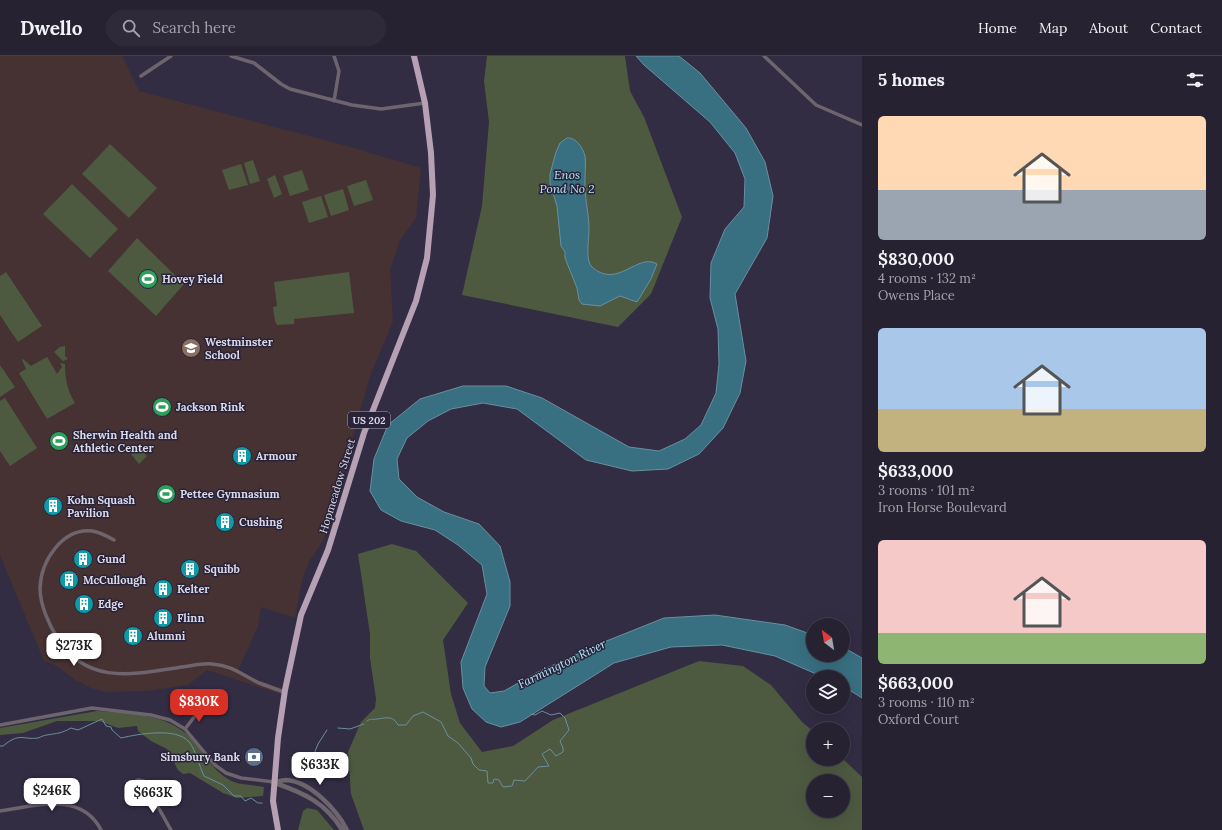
<!DOCTYPE html>
<meta charset="utf-8">
<style>
body{margin:0;font-family:Lora,serif;background:#2e2a3a;color:#f1f3f6;height:100vh;display:flex;flex-direction:column;font-size:15px;white-space:nowrap}
*{box-sizing:border-box;margin:0}
p{font-size:13px;color:#a4a4ac}
.icon{flex:none;width:22px;height:22px;fill:none;stroke:currentColor;stroke-width:2;stroke-linecap:round;stroke-linejoin:round}
.map{position:relative;flex:1;overflow:hidden}
.drawer{display:flex;flex-direction:column;background:#262232;width:360px}
.drawer>*{flex:none}
.needle{width:26px;rotate:329deg}
.controls{position:absolute;left:806px;top:562px;display:grid;gap:8px}
.controls a{display:grid;place-items:center;width:44px;height:44px;border-radius:50%;background:#262232;box-shadow:0 4px 16px #0002,0 0 0 1px #423f4d;font-size:20px}
.price{position:absolute;translate:-50% -34px;padding:0 9px;border-radius:8px;background:#fff;color:#222;font-size:13px;line-height:26px;filter:drop-shadow(0 1px 2px #0008)}
.price::after{content:'';position:absolute;left:50%;top:24px;width:12px;height:9px;margin-left:-6px;background:inherit;clip-path:polygon(0 0,100% 0,50% 100%)}
.price.current{background:#d93025;color:#fff}
ul{padding:0;list-style:none}
li{display:grid;align-content:center;gap:8px;height:212px;padding:0 16px}
li span{display:grid;place-items:center;height:124px;border-radius:6px;color:#555}
li>.icon{margin-inline-start:auto}
span .icon{width:72px;height:72px;fill:#fffc;stroke-width:1}
li b{font-size:17px}
h2{display:flex;justify-content:space-between;align-items:center;height:48px;padding:0 16px;font-size:17px}
header{display:flex;align-items:center;gap:24px;box-sizing:border-box;height:56px;padding:0 20px;background:#262232;border-bottom:1px solid #423f4d}
header strong{font-size:19px}
nav{display:flex;gap:22px;margin-inline-start:auto;font-size:14px}
.search{width:280px;height:36px;background:#2e2a3a;display:flex;align-items:center;gap:10px;box-sizing:border-box;padding:0 14px;border-radius:22px;color:#a4a4ac;font-size:15px}
main{display:flex;flex:1;min-height:0}
.map>svg:first-child{display:block}
.education{fill:#473233}
.green{fill:#4d5a40;fill-rule:evenodd}
.water{fill:#387081;stroke:#698fa0}
.lines{fill:none;stroke-linecap:round;stroke-linejoin:round}
.stream{stroke:#698fa0;stroke-width:1}
.minor{stroke:#6d646d;stroke-width:3.5}
.tertiary{stroke:#6d646d;stroke-width:4.5}
.trunk{stroke:#b5a0b4;stroke-width:6}
.labels{text-anchor:middle;stroke-width:3;stroke-linejoin:round;paint-order:stroke}
.shield{fill:#282339;stroke:#a5a2b3;stroke-width:1}
.shield-label{font-size:10px;font-weight:bold;fill:#dbd8e7}
.poi-label{font-size:11px;font-weight:bold;fill:#dbd8e7;stroke:#282339;text-anchor:start}
.street-label{font-size:11px;fill:#dbd8e7;stroke:#282339}
.water-label{font-size:12px;font-style:italic;fill:#b5e7f9;stroke:#282339}
</style>
<header>
<strong>Dwello</strong>
<div class="search"><svg class="icon" aria-label="search" viewBox="0 0 24 24"><circle cx="10" cy="10" r="6"/><path d="M15 15l6 6"/></svg>Search here</div>
<nav><a>Home</a><a>Map</a><a>About</a><a>Contact</a></nav>
</header>
<main>
<div class="map">
<svg width="862" height="774" viewBox="0 0 862 774">
<rect width="100%" height="100%" fill="#322d43"/>
<path class="education" d="M0 0H122L139 35 347 90 421 112 416 162 400 184 390 214 393 265 370 320 324 483 310 504 303 520 295 562 261 551 258 570 237 617 282 632 280 638 207 614 188 629 147 635 106 636 91 632 74 623 55 609 44 605 0 499Z"/>
<path class="green" d="M487 0H625L630 35 644 61 682 161 651 238 618 271 462 239 482 150 489 66 484 25Z
M110 88 157 132 129 162 82 118Z
M253 104 260 125 250 128 244 107Z
M241 108 248 129 229 134 222 114Z
M302 114 309 134 290 140 283 120Z
M275 119 282 138 274 142 267 123Z
M366 124 373 144 354 150 347 130Z
M72 128 118 173 90 202 43 158Z
M343 133 349 154 331 160 324 139Z
M321 140 328 161 309 167 302 146Z
M137 182 184 228 156 260 108 215Z
M6 216 42 270 18 286 0 259V220Z
M349 216 354 257 294 263V268L277 269 275 265 273 251 277 250 274 226Z
M65 290V300L68 303 63 305 54 296 60 291Z
M47 301 57 318 62 311 60 307 65 308C65 322 67 334 75 347L47 363 19 317 26 313 22 304 23 303 31 310Z
M0 309 15 331 0 341Z
M5 342 37 392 10 410 0 395V345Z
M139 391 147 400 139 408 131 398Z
M392 488 416 495 468 547 443 584 451 638 460 667 482 696 513 690 553 664 699 605 743 610 771 629 802 666 813 675V703H843L862 721V774H364L351 738 348 696 361 666 375 652 376 643 370 602V578L358 498ZM813 725H843V755H813Z
M97 655C124 657 156 657 180 673 202 687 208 715 234 726 242 729 254 729 264 731L263 740 237 742 223 737 190 717 183 718 178 714 167 693 151 685 138 675 137 670 118 672 99 665H57L23 677 0 679V672Z
M307 752 317 754 334 774H298L303 755Z"/>
<path class="water" d="M636 0H679L700 17 746 72 765 106 773 140 767 182 735 238 746 305 740 337 723 372 699 398 668 413 632 415 586 404 517 353 483 347 451 353 428 365 407 382 397 403 399 423 417 441 444 456 479 468 500 490 510 526V550L485 611 484 630 490 637 504 635 538 616 604 586 664 562 715 559 785 569 813 579V599H843V591L862 602V642L843 630V621H823L775 600 722 589 671 591 614 607 520 666 501 671 486 666 472 653 463 632 461 606 487 538 482 509 458 489 435 474 401 465 381 454 370 435 374 403 388 369 420 343 463 330H506L542 342 629 391 659 395 685 383 701 369 716 337 719 308 718 273 710 242 711 207 725 173 744 151 745 123 735 97 710 66 644 9Z
M567 82C576 81 583 92 585 100 586 108 585 116 585 124 584 140 589 157 589 173 589 183 585 205 592 211 617 234 638 196 657 208L651 223 637 246 620 240 600 250 582 248 579 244 577 232 565 202V196L561 190 557 150 550 127V118L556 96 560 87Z"/>
<g class="lines">
<path class="stream" d="M367 665C371 662 372 664 377 663 386 662 393 659 398 669H406L413 660 423 656 441 666 448 680 458 687 471 702 473 708 479 714 487 715 488 727H493L494 723 499 724 503 731 512 730 514 724 525 725 538 711 549 710 542 698 550 693 556 700 563 696V692L560 685 569 674 565 662 560 657 551 659 542 655 535 659 531 658
M338 672 350 673 364 668
M0 690H3C20 676 22 684 38 682 41 681 44 679 47 679 58 677 60 678 71 672L78 674 102 663 106 670 111 671 112 674 121 682C138 678 177 671 189 686 196 694 199 710 204 720L223 729 234 740H241L245 745 251 742 258 747H262
M300 718 305 706 314 698 318 688 327 674"/>
<path class="minor" d="M231 0 254 7 281 28 290 33 352 49 381 53 425 47
M334 0 339 15 334 45
M764 0 816 49 862 69
M141 20 171 0
M114 484C107 480 100 476 92 475 62 472 41 505 40 532 40 549 49 569 58 583 88 630 135 618 182 611 191 610 202 607 212 608 234 610 240 618 259 627 267 630 276 633 284 636
M0 669 92 652 151 659 170 664 185 673 215 709 226 717 241 722 274 726
M185 673 201 652
M146 733 139 736 135 734 133 727 138 724 144 725 146 733 153 742 171 774
M0 755C35 750 81 735 101 774"/>
<path class="tertiary" d="M274 726C278 726 282 724 286 724 310 725 337 754 347 774
M275 727C304 737 326 747 342 774"/>
<path class="trunk" d="M278 774 273 745 278 682 285 634 301 559 328 494 364 377 416 245 427 202 433 139 431 97 425 47 414 0"/>
</g>
<defs>
<symbol id="stadium-disc" viewBox="-11 -11 22 22"><circle r="9.5" fill="#2e9e5b" stroke="#282339"/><path d="M0-5a6.5 5 0 1 0 0 10a6.5 5 0 1 0 0-10ZM-3.5-1.8h7v3.6h-7Z" fill="#fff"/></symbol>
<symbol id="school-disc" viewBox="-11 -11 22 22"><circle r="9.5" fill="#8d6e63" stroke="#282339"/><path d="M0-5L7-2L0 1L-7-2ZM-4 1L0 2.5L4 1V4Q0 6-4 4Z" fill="#fff"/></symbol>
<symbol id="building-disc" viewBox="-11 -11 22 22"><circle r="9.5" fill="#0f9aa8" stroke="#282339"/><path d="M-4-6H4V6H1V3H-1V6H-4ZM-2.5-4.3h1.7v1.8h-1.7ZM.8-4.3h1.7v1.8H.8ZM-2.5-1h1.7V.8h-1.7ZM.8-1h1.7V.8H.8Z" fill="#fff"/></symbol>
<symbol id="bank-disc" viewBox="-11 -11 22 22"><circle r="9.5" fill="#5c6f8a" stroke="#282339"/><path d="M-6-4H6V4H-6ZM0-2.3a2.3 2.3 0 1 0 0 4.6a2.3 2.3 0 1 0 0-4.6Z" fill="#fff"/></symbol>
</defs>
<g fill-rule="evenodd">
<use href="#stadium-disc" x="137" y="212" width="22" height="22"/>
<use href="#school-disc" x="180" y="281" width="22" height="22"/>
<use href="#stadium-disc" x="151" y="340" width="22" height="22"/>
<use href="#stadium-disc" x="48" y="374" width="22" height="22"/>
<use href="#building-disc" x="231" y="389" width="22" height="22"/>
<use href="#stadium-disc" x="155" y="427" width="22" height="22"/>
<use href="#building-disc" x="42" y="439" width="22" height="22"/>
<use href="#building-disc" x="214" y="455" width="22" height="22"/>
<use href="#building-disc" x="72" y="492" width="22" height="22"/>
<use href="#building-disc" x="179" y="502" width="22" height="22"/>
<use href="#building-disc" x="58" y="513" width="22" height="22"/>
<use href="#building-disc" x="152" y="522" width="22" height="22"/>
<use href="#building-disc" x="73" y="537" width="22" height="22"/>
<use href="#building-disc" x="152" y="551" width="22" height="22"/>
<use href="#building-disc" x="122" y="569" width="22" height="22"/>
<use href="#bank-disc" x="243" y="690" width="22" height="22"/>
</g>
<g class="labels">
<rect class="shield" x="348" y="356" width="42" height="16" rx="3"/>
<g class="shield-label">
<text x="369" y="368">US 202</text>
</g>
<g class="poi-label">
<text x="162" y="227">Hovey Field</text>
<text x="205" y="290">Westminster<tspan x="205" dy="13">School</tspan></text>
<text x="176" y="355">Jackson Rink</text>
<text x="73" y="383">Sherwin Health and<tspan x="73" dy="13">Athletic Center</tspan></text>
<text x="256" y="404">Armour</text>
<text x="180" y="442">Pettee Gymnasium</text>
<text x="67" y="448">Kohn Squash<tspan x="67" dy="13">Pavilion</tspan></text>
<text x="239" y="470">Cushing</text>
<text x="97" y="507">Gund</text>
<text x="204" y="517">Squibb</text>
<text x="83" y="528">McCullough</text>
<text x="177" y="537">Kelter</text>
<text x="98" y="552">Edge</text>
<text x="177" y="566">Flinn</text>
<text x="147" y="584">Alumni</text>
<text x="240" y="705" text-anchor="end">Simsbury Bank</text>
</g>
<g class="street-label">
<text transform="translate(337 430) rotate(-73)" y="4">Hopmeadow Street</text>
</g>
<g class="water-label">
<text x="567" y="123">Enos<tspan x="567" dy="14">Pond No 2</tspan></text>
<text transform="translate(562 608) rotate(-26)" y="4">Farmington River</text>
</g>
</g>
</svg>
<div class="controls">
<a><svg class="needle" viewBox="-14 -14 28 28"><path d="M0-13l5 13h-10z" fill="#e53935"/><path d="M0 13l5-13h-10z" fill="#a4a4ac"/></svg></a>
<a><svg class="icon" aria-label="layers" viewBox="0 0 24 24"><path d="M12 4l9 5-9 5-9-5zM3 14l9 5 9-5"/></svg></a>
<a>+</a>
<a>−</a>
</div>
<b class="price" style="left:74px;top:611px">$273K</b>
<b class="price current" style="left:199px;top:667px">$830K</b>
<b class="price" style="left:320px;top:730px">$633K</b>
<b class="price" style="left:52px;top:756px">$246K</b>
<b class="price" style="left:153px;top:758px">$663K</b>
</div>
<section class="drawer">
<h2>5 homes<svg class="icon" aria-label="filters" viewBox="0 0 24 24"><path d="M4 7h16M4 17h16"/><circle cx="9" cy="7" r="2"/><circle cx="15" cy="17" r="2"/></svg></h2>
<ul>
<li><span style="background:linear-gradient(#ffd9b3 60%,#9aa5b1 0)"><svg class="icon" aria-label="home" viewBox="0 0 24 24"><path d="M3 11l9-7 9 7M6 9v11h12V9"/></svg></span><div><b>$830,000</b><p>4 rooms · 132 m²</p><p>Owens Place</p></div></li>
<li><span style="background:linear-gradient(#a9c7e8 65%,#c2b280 0)"><svg class="icon" aria-label="home" viewBox="0 0 24 24"><path d="M3 11l9-7 9 7M6 9v11h12V9"/></svg></span><div><b>$633,000</b><p>3 rooms · 101 m²</p><p>Iron Horse Boulevard</p></div></li>
<li><span style="background:linear-gradient(#f6c9c9 75%,#8fb573 0)"><svg class="icon" aria-label="home" viewBox="0 0 24 24"><path d="M3 11l9-7 9 7M6 9v11h12V9"/></svg></span><div><b>$663,000</b><p>3 rooms · 110 m²</p><p>Oxford Court</p></div></li>
</ul>
</section>
</main>
